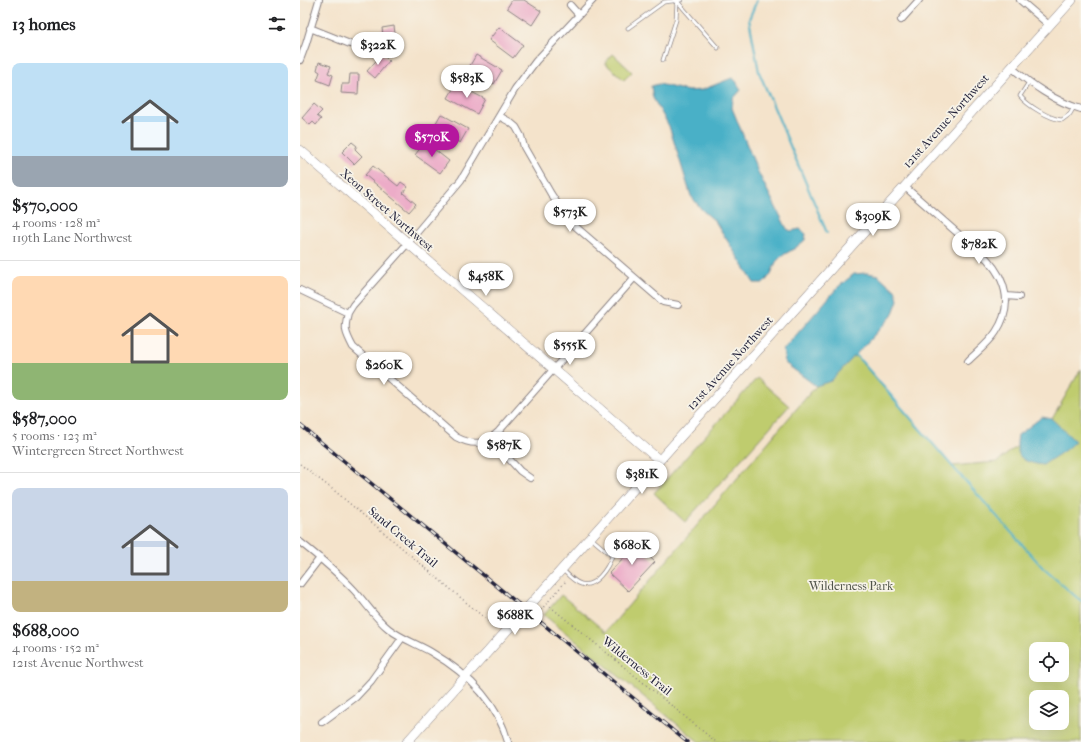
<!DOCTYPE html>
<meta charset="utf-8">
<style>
body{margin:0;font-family:"IM FELL French Canon",serif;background:#f6f6f6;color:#202124;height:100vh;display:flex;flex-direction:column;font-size:15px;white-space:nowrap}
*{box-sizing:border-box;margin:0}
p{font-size:13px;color:#757577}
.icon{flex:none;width:22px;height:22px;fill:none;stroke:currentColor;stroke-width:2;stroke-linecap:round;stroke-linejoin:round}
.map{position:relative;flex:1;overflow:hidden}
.details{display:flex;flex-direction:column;background:#fff;width:300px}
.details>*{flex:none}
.buttons{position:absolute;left:729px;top:642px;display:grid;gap:8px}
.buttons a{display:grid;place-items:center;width:40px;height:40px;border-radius:8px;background:#fff;box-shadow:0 4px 16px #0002;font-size:20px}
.price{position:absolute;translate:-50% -34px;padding:0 9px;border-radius:14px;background:#fff;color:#222;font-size:13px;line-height:26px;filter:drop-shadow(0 1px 2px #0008)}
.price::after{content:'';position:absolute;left:50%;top:24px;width:12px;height:9px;margin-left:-6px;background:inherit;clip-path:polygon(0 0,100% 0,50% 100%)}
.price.active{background:#b5179e;color:#fff}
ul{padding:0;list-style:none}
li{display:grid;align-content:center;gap:8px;height:212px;padding:0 12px}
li+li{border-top:1px solid #e0e0e0}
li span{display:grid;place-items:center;height:124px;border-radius:8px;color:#555}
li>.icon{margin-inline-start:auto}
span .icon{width:72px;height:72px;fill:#fffc;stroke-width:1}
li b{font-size:17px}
h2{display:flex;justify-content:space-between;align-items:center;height:48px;padding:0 12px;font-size:17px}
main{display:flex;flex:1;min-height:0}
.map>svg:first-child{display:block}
.green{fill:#bfcc6e;stroke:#707754;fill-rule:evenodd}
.water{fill:#48b0c7;stroke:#356981}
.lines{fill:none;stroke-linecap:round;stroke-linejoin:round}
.stream{stroke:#48b0c7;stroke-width:2}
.building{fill:#ecacc8}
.lane-casing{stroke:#8b8283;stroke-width:4.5}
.street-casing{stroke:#8b8283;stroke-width:8}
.secondary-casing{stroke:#8b8283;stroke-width:10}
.path{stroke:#8b8283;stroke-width:1.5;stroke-dasharray:1 3;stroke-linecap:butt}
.lane{stroke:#fff;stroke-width:3}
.street{stroke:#fff;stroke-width:6}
.secondary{stroke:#fff;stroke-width:9}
.rail-casing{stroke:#22223b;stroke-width:3.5}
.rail{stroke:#f7f3e8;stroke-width:2;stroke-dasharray:6;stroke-linecap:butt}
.labels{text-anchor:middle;stroke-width:3.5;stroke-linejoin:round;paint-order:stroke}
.street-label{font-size:12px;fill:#22223b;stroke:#f7f3e8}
.park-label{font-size:12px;fill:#51554a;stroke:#f7f3e8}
</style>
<main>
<section class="details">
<h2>13 homes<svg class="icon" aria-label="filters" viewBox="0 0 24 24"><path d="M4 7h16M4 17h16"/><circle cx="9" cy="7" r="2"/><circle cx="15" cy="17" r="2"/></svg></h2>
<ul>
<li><span style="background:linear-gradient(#bfe0f5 75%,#9aa5b1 0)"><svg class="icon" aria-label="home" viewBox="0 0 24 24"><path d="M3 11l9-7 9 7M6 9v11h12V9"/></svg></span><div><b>$570,000</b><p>4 rooms · 128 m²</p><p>119th Lane Northwest</p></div></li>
<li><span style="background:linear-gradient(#ffd9b3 70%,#8fb573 0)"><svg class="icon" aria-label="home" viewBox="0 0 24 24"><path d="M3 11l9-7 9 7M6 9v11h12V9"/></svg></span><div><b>$587,000</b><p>5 rooms · 123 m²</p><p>Wintergreen Street Northwest</p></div></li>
<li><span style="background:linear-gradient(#c9d6e8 75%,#c2b280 0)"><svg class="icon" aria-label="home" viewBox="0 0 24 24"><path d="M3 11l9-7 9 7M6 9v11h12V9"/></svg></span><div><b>$688,000</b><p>4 rooms · 152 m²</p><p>121st Avenue Northwest</p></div></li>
</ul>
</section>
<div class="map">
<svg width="781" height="742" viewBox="0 0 781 742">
<rect width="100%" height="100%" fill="#f7f3e8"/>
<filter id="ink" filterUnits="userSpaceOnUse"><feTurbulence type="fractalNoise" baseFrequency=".025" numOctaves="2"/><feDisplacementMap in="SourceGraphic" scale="8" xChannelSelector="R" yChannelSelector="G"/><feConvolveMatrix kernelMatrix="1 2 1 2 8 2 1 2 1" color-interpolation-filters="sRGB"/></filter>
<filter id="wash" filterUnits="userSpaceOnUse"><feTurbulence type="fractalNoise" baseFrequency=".012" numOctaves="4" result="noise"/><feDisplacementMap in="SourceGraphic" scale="16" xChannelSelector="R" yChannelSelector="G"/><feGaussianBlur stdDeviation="0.9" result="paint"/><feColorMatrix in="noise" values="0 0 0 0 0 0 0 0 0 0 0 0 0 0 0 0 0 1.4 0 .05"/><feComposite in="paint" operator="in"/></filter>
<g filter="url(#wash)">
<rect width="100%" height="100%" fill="#f4e3cb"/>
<path class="green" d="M313 54 332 72 324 80 305 63Z
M555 355 652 466 697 462 752 419 781 369V742H399L244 615 261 595 306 632 516 386ZM736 649H762V675H736ZM736 697H762V723H736Z
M457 378 489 406 385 522 354 493Z"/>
<path class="water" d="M432 78 436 81 441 90 433 99 432 108 458 172 487 229 491 231 500 229 506 234 505 240 494 249 483 255 476 262 471 274 464 283H454L415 221 402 210 391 196 369 126 353 98 351 86 359 84 388 91 402 90Z
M567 273 578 275 596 291 598 300 592 316 531 381 516 386 485 363 483 350 538 287 554 274Z
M742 417 752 419 775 441C766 451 754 457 743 465 722 462 714 458 718 435Z"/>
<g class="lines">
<path class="stream" d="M457 0 449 19 459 72 527 233
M555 354 652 466 744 569 781 601"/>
</g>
<g id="blocks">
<path class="building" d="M212 0H224L241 11 232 25 207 8Z
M94 26 96 41H93L94 48 85 49 82 28Z
M199 27 223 45 213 58 189 40Z
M82 54 89 61 75 78 67 71Z
M176 55 202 70 194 84 168 69Z
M19 62 31 66 28 73 33 75 30 85 17 80 20 72 17 70Z
M50 74H59L58 94 41 93 42 84H49Z
M156 84 185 99 177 114 148 98Z
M14 104 22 111 17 116 21 119 16 125 13 122 10 125 2 118Z
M141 114 168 129 160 143 133 128Z
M52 142 57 146 55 149 62 156 54 164 42 152Z
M125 142 149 161 140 173 115 155Z
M73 166 98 186 101 182 108 187 103 193 116 204 109 212 65 175Z
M340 542 346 547 343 551 355 562 328 591 309 573 325 556 321 553 328 545H337Z"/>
</g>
</g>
<g filter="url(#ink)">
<use href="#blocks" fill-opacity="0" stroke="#8b8283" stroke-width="1"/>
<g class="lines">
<defs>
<path id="lane" d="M377 1 418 48
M328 28 364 2 381 0
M363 60 376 20 377 1
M729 82 720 96C728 106 750 119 762 120L770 114 774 107
M263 570C268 575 274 582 281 584 295 588 308 568 312 556L291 538"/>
<path id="street" d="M377 0V1
M720 0 749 25
M270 5 279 15
M601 20 619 0
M10 28 50 44
M0 60 6 44 19 0
M711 67C732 85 754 101 781 109
M199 116 210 122 216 127 221 136 224 147 251 194 268 220 363 302 378 305
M604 186 687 259C707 281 713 306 696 332 689 343 677 352 668 361
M0 290 48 313C44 329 45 332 53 347L156 437C173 446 185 445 199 431L334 278
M706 296 719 297
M48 313 53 305 107 244 161 180 215 89 236 61 293 0
M191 439 220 471 230 478
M0 542C19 557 38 573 54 590 66 603 75 618 89 629 102 639 117 644 131 652 167 673 197 701 208 742
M0 584 20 558
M22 722 56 697 71 681 102 638"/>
<path id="secondary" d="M0 150C119 254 240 356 359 460
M107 742 772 0"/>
</defs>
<use href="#lane" class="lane-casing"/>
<use href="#street" class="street-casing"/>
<use href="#secondary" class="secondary-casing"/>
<path class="path" d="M0 464 36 492 194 626
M247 604 416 742
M233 619 266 581"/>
<use href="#lane" class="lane"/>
<use href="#street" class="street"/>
<use href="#secondary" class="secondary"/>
<defs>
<path id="rail" d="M0 425 387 742"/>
</defs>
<use href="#rail" class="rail-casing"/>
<use href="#rail" class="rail"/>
</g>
</g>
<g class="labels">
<g class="street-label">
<text transform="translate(646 121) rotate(-48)" y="4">121st Avenue Northwest</text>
<text transform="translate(87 210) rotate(41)" y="4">Xeon Street Northwest</text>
<text transform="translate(430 363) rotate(-48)" y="4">121st Avenue Northwest</text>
<text transform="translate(103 537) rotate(40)" y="4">Sand Creek Trail</text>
<text transform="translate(337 666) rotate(39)" y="4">Wilderness Trail</text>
</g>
<g class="park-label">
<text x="551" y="590">Wilderness Park</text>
</g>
</g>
</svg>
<div class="buttons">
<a><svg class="icon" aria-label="locate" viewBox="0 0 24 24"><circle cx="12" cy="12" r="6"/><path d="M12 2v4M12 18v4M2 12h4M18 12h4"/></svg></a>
<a><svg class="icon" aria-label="layers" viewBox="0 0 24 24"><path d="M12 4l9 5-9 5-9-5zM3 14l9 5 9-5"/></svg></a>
</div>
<b class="price" style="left:78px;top:66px">$322K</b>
<b class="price" style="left:167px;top:99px">$583K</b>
<b class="price active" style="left:132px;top:158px">$570K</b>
<b class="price" style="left:270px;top:233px">$573K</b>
<b class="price" style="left:573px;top:237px">$309K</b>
<b class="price" style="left:679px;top:265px">$782K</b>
<b class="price" style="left:186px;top:297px">$458K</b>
<b class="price" style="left:270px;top:366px">$555K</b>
<b class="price" style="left:84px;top:386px">$260K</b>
<b class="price" style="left:204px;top:466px">$587K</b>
<b class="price" style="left:342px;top:495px">$381K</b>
<b class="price" style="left:332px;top:566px">$680K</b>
<b class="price" style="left:215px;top:636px">$688K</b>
</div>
</main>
